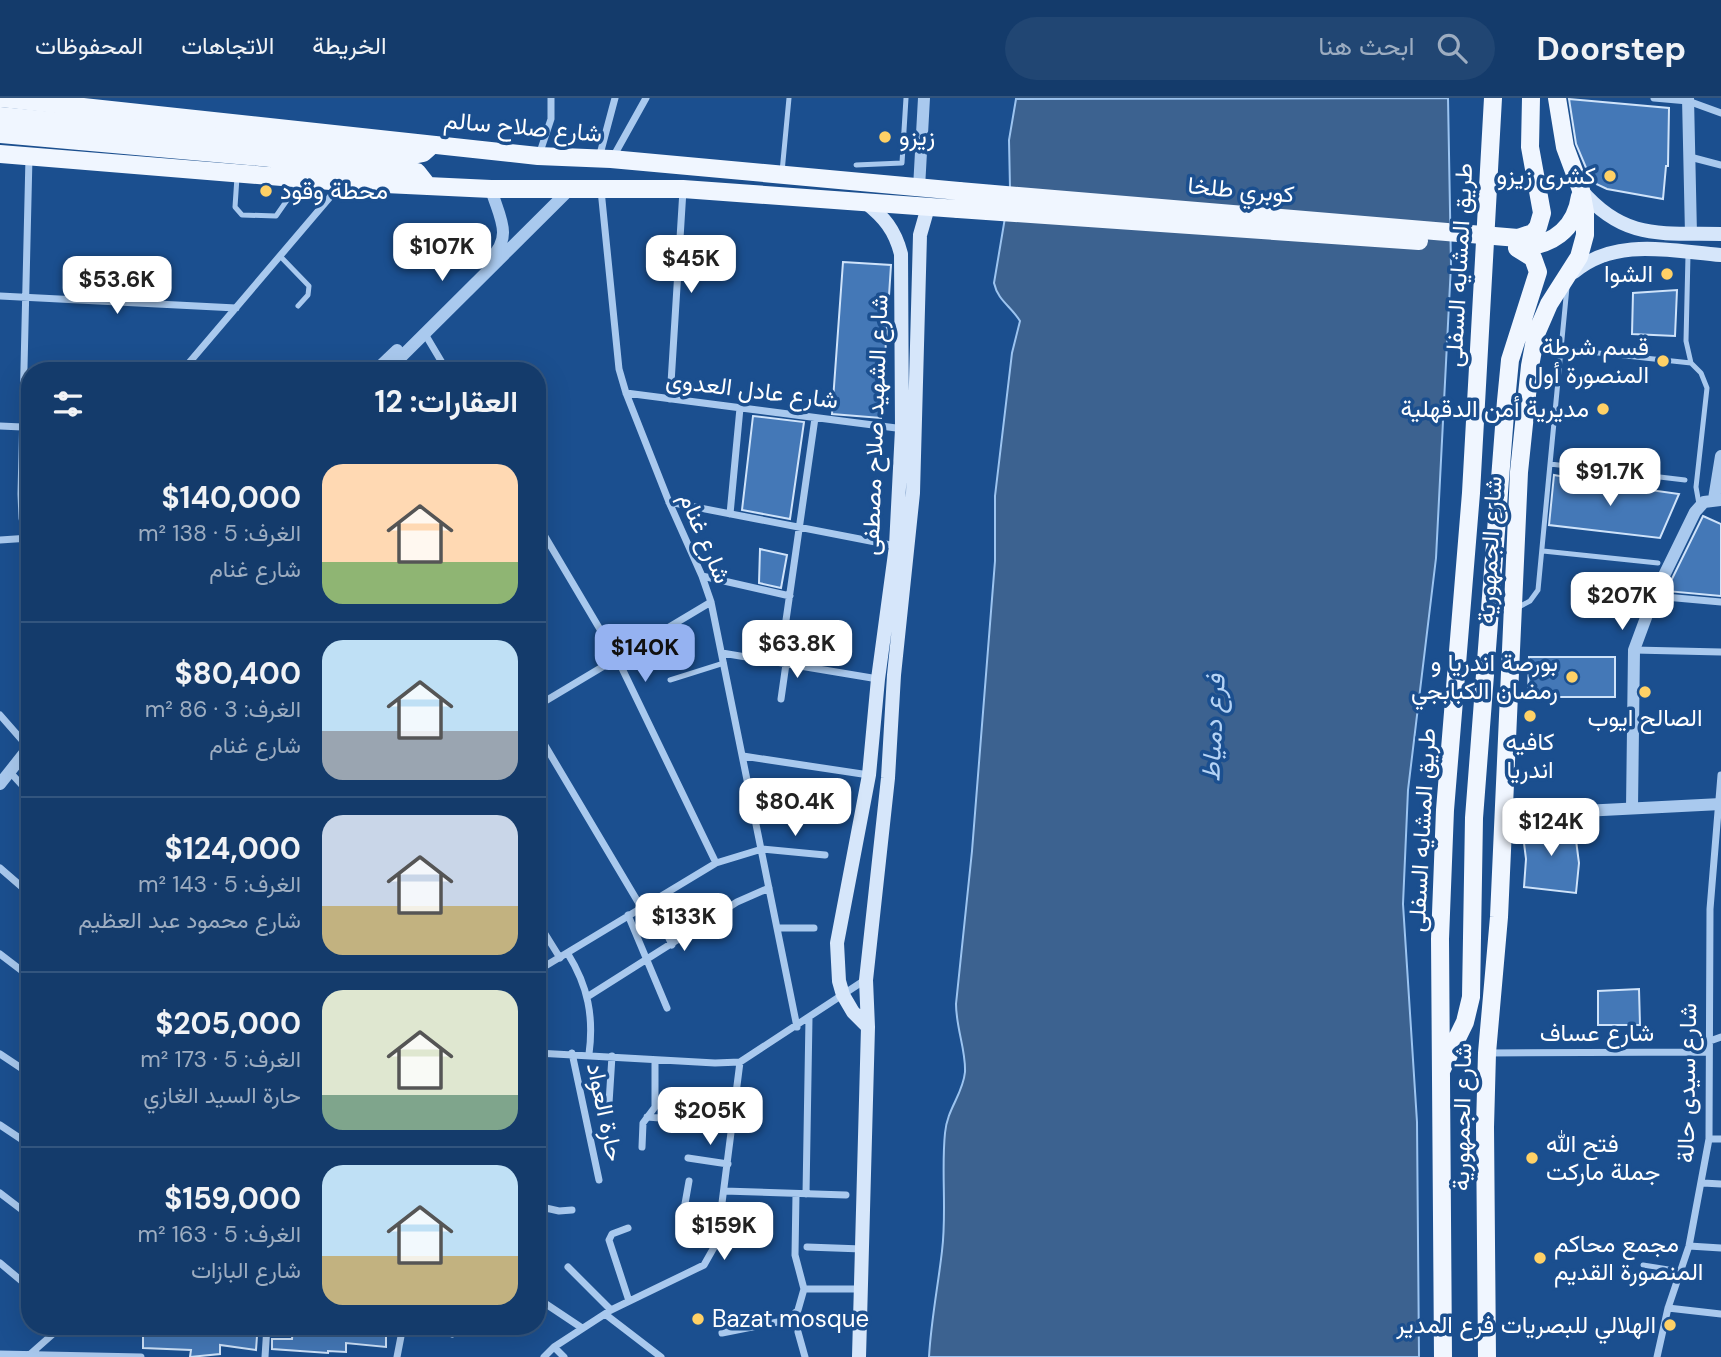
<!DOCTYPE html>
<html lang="ar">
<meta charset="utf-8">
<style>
body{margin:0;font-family:"DM Sans",Vazirmatn,sans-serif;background:#214673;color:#f1f3f6;direction:rtl;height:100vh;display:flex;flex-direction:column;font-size:26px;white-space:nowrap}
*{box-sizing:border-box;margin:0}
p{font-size:23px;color:#9dadc1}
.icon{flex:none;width:38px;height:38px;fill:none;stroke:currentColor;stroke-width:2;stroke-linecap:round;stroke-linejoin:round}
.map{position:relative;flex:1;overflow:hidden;direction:ltr}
.details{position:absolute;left:21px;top:264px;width:525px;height:973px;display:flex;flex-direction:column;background:#143b6b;border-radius:28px;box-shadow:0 7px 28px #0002,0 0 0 2px #33557e;direction:rtl}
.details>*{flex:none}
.price{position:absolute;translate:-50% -60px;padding:0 16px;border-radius:14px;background:#fff;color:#222;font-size:23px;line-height:46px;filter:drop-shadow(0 2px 4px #0008)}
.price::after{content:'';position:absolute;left:50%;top:42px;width:21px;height:16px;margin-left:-10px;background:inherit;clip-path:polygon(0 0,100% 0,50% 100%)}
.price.current{background:#95b2f1;color:#111}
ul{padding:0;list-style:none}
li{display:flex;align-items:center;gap:21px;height:175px;padding:0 28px}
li+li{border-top:2px solid #33557e}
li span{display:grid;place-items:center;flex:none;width:196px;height:140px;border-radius:21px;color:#555}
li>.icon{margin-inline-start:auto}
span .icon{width:84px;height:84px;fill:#fffc;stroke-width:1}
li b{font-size:30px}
h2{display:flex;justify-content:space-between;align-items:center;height:84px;padding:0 28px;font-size:30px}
header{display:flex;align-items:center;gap:42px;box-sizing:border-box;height:98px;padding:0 35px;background:#143b6b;border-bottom:2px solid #33557e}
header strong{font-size:33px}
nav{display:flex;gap:38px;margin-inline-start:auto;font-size:24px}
.search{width:490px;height:63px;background:#214673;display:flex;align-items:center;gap:18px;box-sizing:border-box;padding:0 24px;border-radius:38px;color:#9dadc1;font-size:26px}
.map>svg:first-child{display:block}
.water{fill:#3c6290;stroke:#9cc4f0;stroke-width:2}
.building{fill:#4478b7;stroke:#cfe3fa;stroke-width:2}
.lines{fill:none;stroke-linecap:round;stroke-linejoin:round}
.service{stroke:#a9c9ee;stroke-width:5}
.minor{stroke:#a9c9ee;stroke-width:7}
.tertiary{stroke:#a9c9ee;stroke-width:12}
.secondary{stroke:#d6e6fa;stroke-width:14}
.primary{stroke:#f0f6ff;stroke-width:18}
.primary-bridge{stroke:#f0f6ff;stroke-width:18}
.poi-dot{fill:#ffd166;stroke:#1b4f8f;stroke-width:2.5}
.labels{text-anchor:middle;stroke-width:7;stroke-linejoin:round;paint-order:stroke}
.street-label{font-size:24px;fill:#fff;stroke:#1b4f8f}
.poi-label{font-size:24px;fill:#fff;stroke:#1b4f8f;text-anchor:end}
.water-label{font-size:26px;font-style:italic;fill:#b5d3f5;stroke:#1b4f8f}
</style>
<header>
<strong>Doorstep</strong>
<div class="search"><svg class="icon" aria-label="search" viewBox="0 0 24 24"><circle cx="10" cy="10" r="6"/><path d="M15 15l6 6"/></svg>ابحث هنا</div>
<nav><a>الخريطة</a><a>الاتجاهات</a><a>المحفوظات</a></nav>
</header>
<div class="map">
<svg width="1721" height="1259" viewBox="0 0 1721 1259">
<rect width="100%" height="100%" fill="#1b4f8f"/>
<path class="water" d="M1448 0 1451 167 1436 460 1408 692 1403 806 1417 1024 1419 1259H929C931 1223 938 1188 942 1153 947 1114 941 1074 945 1035 947 1011 963 996 965 974 966 952 956 930 956 906L972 753 995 463V398L1012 255 1020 223C1011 208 998 203 994 185L1010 90 1009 42 1016 1Z"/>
<path class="building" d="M1569 1 1669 10 1668 68H1666L1663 101 1607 91 1592 84 1576 46Z
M843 164 891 167 881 320 832 316Z
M1677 192 1675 238 1632 236 1633 195Z
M753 318 804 324 790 421 742 412Z
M1554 377 1593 384 1679 396 1660 440 1549 427Z
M1703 418 1721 426V498L1666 493Z
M760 451 787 457 781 490 759 485Z
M1529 559H1615V599H1528Z
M1574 727 1579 765 1576 795 1524 789 1526 761 1522 729Z
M1639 891 1640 927H1598V893Z
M148 1228 192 1231V1228H239L238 1233 245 1234 244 1237 257 1238 256 1252 220 1247V1256L190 1259 191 1252 143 1250V1238L147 1237Z
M293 1228H362L367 1234 386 1231V1249L346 1245V1254L328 1253V1255L272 1251V1241H292Z"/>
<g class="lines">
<path class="service" d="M856 67 902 65 906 0
M782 74 789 0
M237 79 235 109 242 117 276 118 299 85
M1688 157 1686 243 1691 265 1701 275 1707 290 1696 389 1699 406
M280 158 309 188 308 197 298 208
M1561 251 1691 265
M1550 366 1567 189
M1543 453 1658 465
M1517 510 1530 503 1538 492 1550 366 1685 382
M670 582 724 565
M1643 1167 1681 1173"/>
<path class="minor" d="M1654 0 1688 3 1721 15
M539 57 551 21V0
M29 59 21 396 22 420 30 460
M1690 59 1721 67
M599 60 615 0
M612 61 646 0
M601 92 619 271 626 295 669 404 702 478 711 504 797 929
M0 198 236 210
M425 236 447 273
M182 273 342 85
M626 295 904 331
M670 301 683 92
M0 328 22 329
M669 404 896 448
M730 416 740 310
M537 425 617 560 716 765
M0 442 30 440
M702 478 790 498
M1654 498 1721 504
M1634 552 1721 554
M722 555 878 581
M780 564 815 320
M781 601 786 566
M537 608 711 504
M0 617 28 649
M537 634 641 809
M743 658 869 677
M9 673 30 696
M0 770 30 796
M652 803 672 847
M628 817 667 910
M537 823 560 860
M777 830H814
M0 856 30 879
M568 856C588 888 594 919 589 956
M537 873 716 765 762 751 825 757
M587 899 737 804 769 790
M1707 944 1721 939
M537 955 715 965 740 964 865 882
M538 955 540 872
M572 955 599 1082
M1488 955 1707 954
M0 956 30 976
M609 1005 612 958
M702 1007 734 1011
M647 1019 673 1021
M0 1027 30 1047
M1709 1041H1721
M642 1049 643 1025 655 1009V962
M688 1060 728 1066
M689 1083 680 1134 685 1139 717 1144
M1703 1085 1721 1086
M724 1093 846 1097
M0 1095 30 1118
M806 1096 809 920
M537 1108 559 1113 572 1112
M628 1130 612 1136 609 1142 629 1203
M1689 1148 1721 1150
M807 1149 862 1151
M0 1165 30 1190
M568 1169 611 1212
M804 1191H862
M537 1200 582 1230
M1668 1210 1721 1216
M605 1216 661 1259
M438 1228 452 1236
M798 1234 805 1259
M722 1235 788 1222 798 1212 804 1191 795 1157 796 1096
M554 1249 564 1259
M0 1256 141 1259
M28 1258 62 1228
M265 1259 267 1228
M397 1259 403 1228
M544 1259 554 1249 611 1212 704 1167 717 1144 740 964
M1657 1259 1668 1210 1689 1148 1709 1041 1710 811 1721 677"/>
<path class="tertiary" d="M1688 0 1691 136
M919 90 924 0
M490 161C514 138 499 119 491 91
M375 273 397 252
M387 273 570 91
M1714 401 1721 358
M0 686 30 648
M1632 710 1634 552 1654 498 1695 414 1704 404 1721 402
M1503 717 1721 706"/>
<path class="secondary" d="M1581 92C1624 142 1660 135 1721 136
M865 104C884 119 895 132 901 156L902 331 896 448 878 581 869 677 837 845 839 883 843 897 853 914 868 929
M1574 174C1615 139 1671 153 1721 157
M859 1259 868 929 866 882 888 680 894 577 913 395 920 137 928 109"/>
<path class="primary" d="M0 0 538 58 611 61 959 93
M274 44 413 57 423 55 432 47
M0 56 343 84 491 91H683L958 111
M271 60 417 74 428 88
M1518 140 1533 135 1538 129 1542 115 1530 49 1531 0
M1517 150C1551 148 1575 133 1580 98
M1442 971 1465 924 1471 899 1474 720 1506 303 1510 262 1538 174 1533 160 1517 150
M1443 1259 1440 841 1445 712 1471 395 1493 0
M1487 1259 1485 1029 1487 955 1499 819 1519 374 1530 268 1536 236 1549 206 1579 159 1585 137V114L1581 92 1565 49 1557 0"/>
<path class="primary-bridge" d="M0 18 274 44
M0 36 271 60
M959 93 1518 140
M958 111 1419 143"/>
</g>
<g class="poi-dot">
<circle cx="885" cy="39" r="7"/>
<circle cx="1610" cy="78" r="7"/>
<circle cx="266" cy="93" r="7"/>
<circle cx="1667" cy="176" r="7"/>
<circle cx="1663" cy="263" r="7"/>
<circle cx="1603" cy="311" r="7"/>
<circle cx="1572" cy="579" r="7"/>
<circle cx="1645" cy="594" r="7"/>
<circle cx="1530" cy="618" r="7"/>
<circle cx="1532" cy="1060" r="7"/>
<circle cx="1540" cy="1160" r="7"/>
<circle cx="698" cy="1221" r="7"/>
<circle cx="1670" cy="1227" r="7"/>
</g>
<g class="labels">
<g class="street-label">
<text transform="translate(523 29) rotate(5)" y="8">شارع صلاح سالم</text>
<text transform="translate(1241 92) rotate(5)" y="8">كوبري طلخا</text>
<text transform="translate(1459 167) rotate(-87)" y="8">طريق المشايه السفلى</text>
<text transform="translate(752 292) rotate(7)" y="8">شارع عادل العدوى</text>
<text transform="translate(875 327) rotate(-88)" y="8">شارع الشهيد صلاح مصطفى</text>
<text transform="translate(705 440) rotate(67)" y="8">شارع غنام</text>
<text transform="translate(1490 452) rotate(-87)" y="8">شارع الجمهورية</text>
<text transform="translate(1422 732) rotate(-87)" y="8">طريق المشايه السفلى</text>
<text x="1597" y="943">شارع عساف</text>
<text transform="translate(1687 985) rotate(-89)" y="8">شارع سيدى حالة</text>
<text transform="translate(605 1014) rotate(78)" y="8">حارة العواد</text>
<text transform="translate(1462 1019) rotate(-89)" y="8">شارع الجمهورية</text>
</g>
<g class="poi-label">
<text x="899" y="47" text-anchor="start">زيزو</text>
<text x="1596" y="86">كشرى زيزو</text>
<text x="280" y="101" text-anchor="start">محطة وقود</text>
<text x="1653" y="184">الشوا</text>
<text x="1649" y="257">قسم شرطة<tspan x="1649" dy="28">المنصورة أول</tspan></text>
<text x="1589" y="319">مديرية أمن الدقهلية</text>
<text x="1558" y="573">بورصة اندريا و<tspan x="1558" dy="28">رمضان الكبابجي</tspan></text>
<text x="1645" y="628" text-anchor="middle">الصالح ايوب</text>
<text x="1530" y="652" text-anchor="middle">كافيه<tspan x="1530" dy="28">اندريا</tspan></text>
<text x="1546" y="1054" text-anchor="start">فتح الله<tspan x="1546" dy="28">جملة ماركت</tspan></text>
<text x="1554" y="1154" text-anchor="start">مجمع محاكم<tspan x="1554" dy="28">المنصورة القديم</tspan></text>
<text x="712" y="1229" text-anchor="start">Bazat mosque</text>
<text x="1656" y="1235">الهلالي للبصريات فرع المدير</text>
</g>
<g class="water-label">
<text transform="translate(1213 630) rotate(-87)" y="9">فرع دمياط</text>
</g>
</g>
</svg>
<b class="price" style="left:442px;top:185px">$107K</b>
<b class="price" style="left:691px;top:197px">$45K</b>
<b class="price" style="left:117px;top:218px">$53.6K</b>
<b class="price" style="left:1610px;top:410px">$91.7K</b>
<b class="price" style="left:1622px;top:534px">$207K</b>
<b class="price" style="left:797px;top:582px">$63.8K</b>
<b class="price current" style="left:645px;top:586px">$140K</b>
<b class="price" style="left:795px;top:740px">$80.4K</b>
<b class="price" style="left:1551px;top:760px">$124K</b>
<b class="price" style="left:684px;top:855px">$133K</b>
<b class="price" style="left:710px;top:1049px">$205K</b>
<b class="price" style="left:724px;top:1164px">$159K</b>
<section class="details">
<h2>العقارات: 12<svg class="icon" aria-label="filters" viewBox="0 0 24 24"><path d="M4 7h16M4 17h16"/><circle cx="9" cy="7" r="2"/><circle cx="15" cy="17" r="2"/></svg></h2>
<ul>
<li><span style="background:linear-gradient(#ffd9b3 70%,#8fb573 0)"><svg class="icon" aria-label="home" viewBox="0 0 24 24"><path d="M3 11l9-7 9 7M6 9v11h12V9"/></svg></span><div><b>$140,000</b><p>الغرف: 5 · 138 m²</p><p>شارع غنام</p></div></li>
<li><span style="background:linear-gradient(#bfe0f5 65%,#9aa5b1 0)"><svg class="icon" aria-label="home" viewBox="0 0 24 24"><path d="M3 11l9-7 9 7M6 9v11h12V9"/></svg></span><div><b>$80,400</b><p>الغرف: 3 · 86 m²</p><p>شارع غنام</p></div></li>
<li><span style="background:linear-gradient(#c9d6e8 65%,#c2b280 0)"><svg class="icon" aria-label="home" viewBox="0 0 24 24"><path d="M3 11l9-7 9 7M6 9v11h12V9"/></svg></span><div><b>$124,000</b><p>الغرف: 5 · 143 m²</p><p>شارع محمود عبد العظيم</p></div></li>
<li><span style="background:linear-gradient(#dfe7d0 75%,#7fa58c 0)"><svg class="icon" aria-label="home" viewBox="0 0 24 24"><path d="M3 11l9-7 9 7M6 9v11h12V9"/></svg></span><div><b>$205,000</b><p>الغرف: 5 · 173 m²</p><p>حارة السيد الغازي</p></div></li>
<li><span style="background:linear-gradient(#bfe0f5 65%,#c2b280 0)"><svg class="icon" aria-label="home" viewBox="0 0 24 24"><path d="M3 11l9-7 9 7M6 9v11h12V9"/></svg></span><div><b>$159,000</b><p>الغرف: 5 · 163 m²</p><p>شارع البازات</p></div></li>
</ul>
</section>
</div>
